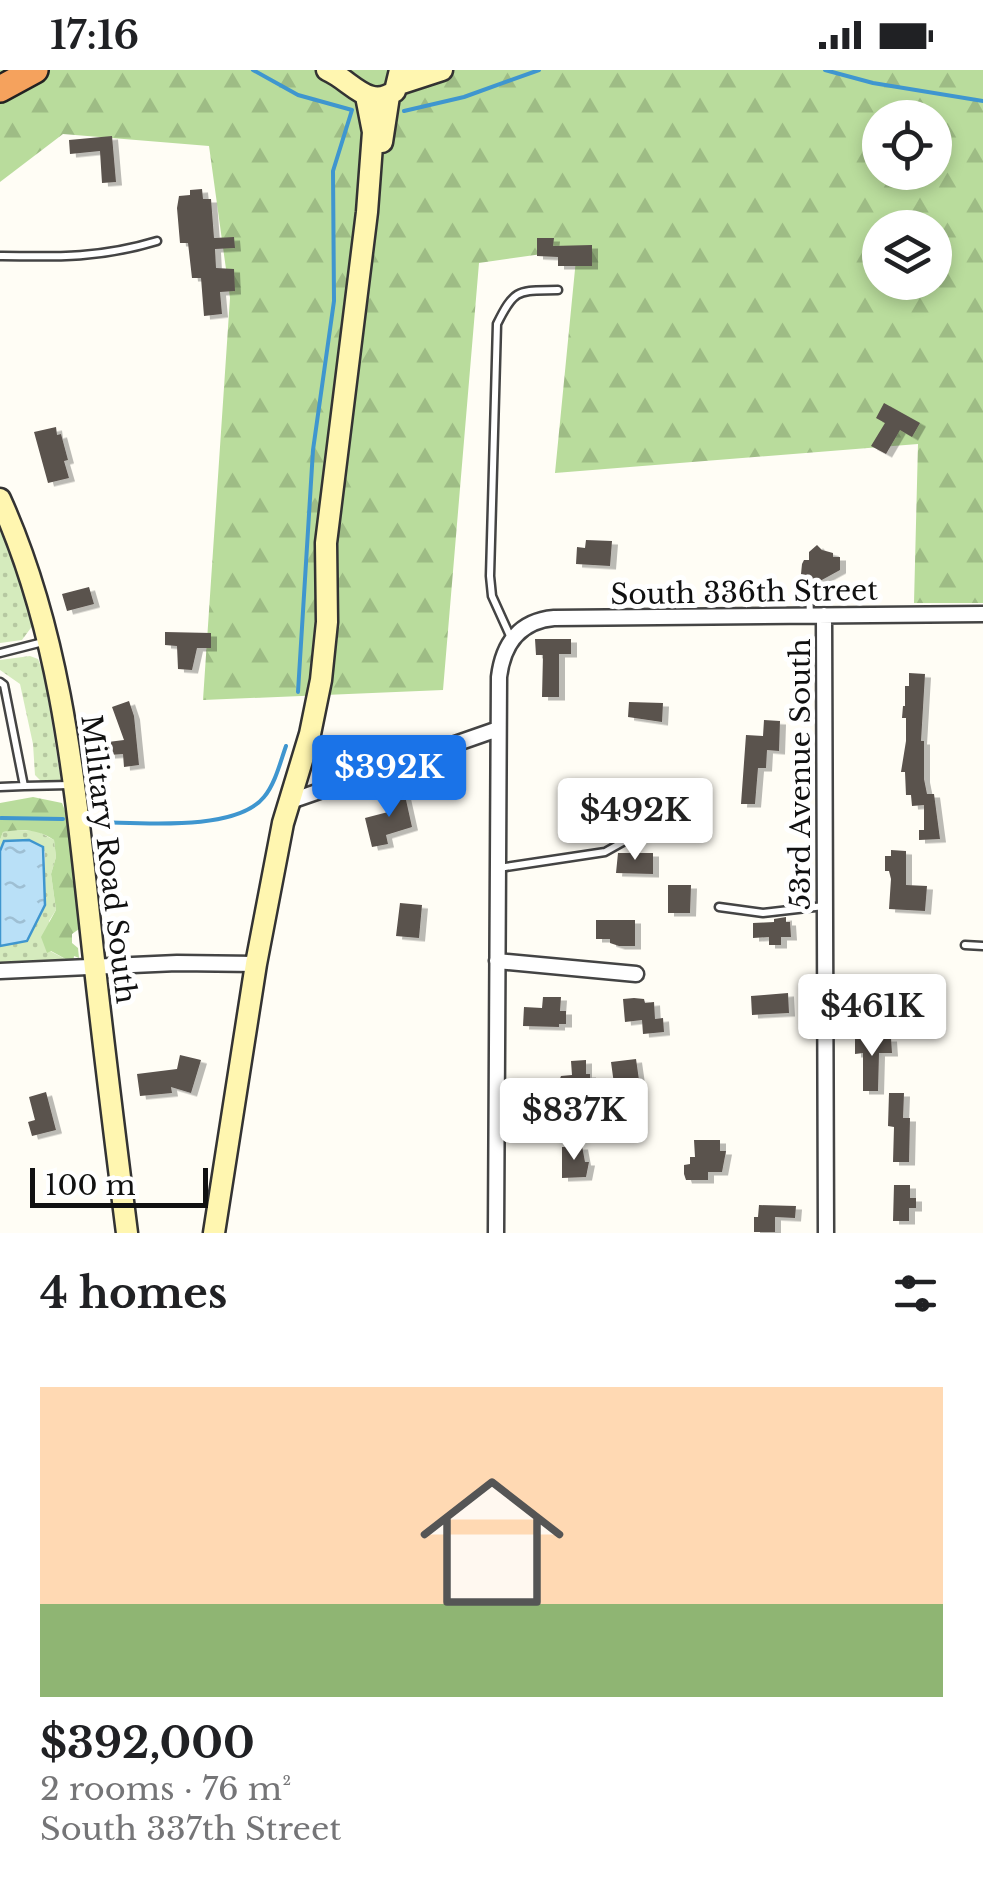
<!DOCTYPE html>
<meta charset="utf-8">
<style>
body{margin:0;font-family:"Libre Baskerville",serif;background:#f6f6f6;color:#202124;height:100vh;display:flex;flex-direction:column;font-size:38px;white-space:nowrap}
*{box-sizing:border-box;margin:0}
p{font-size:32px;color:#757577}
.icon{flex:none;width:55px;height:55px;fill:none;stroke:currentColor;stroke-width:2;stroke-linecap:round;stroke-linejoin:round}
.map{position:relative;height:1163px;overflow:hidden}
.sheet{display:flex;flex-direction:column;background:#fff;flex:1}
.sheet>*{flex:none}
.fabs{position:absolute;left:862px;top:30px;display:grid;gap:20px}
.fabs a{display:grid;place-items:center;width:90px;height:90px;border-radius:50%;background:#fff;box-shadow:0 5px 15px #0003;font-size:50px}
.scale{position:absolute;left:30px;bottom:25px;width:178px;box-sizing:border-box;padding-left:10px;border:5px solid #111;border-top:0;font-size:28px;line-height:35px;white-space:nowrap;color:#111;-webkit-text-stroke:8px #fff;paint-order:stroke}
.price{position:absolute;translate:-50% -85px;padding:0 22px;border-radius:10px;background:#fff;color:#222;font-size:32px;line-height:65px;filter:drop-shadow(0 2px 5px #0008)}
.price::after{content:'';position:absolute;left:50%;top:60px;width:30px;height:22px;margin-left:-15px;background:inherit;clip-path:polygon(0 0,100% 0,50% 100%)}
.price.current{background:#1a73e8;color:#fff}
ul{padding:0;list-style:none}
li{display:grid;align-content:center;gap:20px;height:530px;padding:0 40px}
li+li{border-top:2px solid #e0e0e0}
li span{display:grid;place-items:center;height:310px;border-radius:0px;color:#555}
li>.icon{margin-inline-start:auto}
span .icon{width:180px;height:180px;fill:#fffc;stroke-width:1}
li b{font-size:42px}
h2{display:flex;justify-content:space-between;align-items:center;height:120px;padding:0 40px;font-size:42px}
.status{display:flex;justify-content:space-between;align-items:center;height:70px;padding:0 50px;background:#fff;direction:ltr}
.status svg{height:28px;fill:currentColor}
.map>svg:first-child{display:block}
.grass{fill:url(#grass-dots)}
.forest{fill:url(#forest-firs);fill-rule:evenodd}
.water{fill:url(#water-ripples);stroke:#3f96cf;stroke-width:2.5}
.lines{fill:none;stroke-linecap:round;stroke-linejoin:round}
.stream{stroke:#3f96cf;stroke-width:4}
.building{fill:#5a524d;filter:url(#shadow)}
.lane-casing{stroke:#444;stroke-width:11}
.street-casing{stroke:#444;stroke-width:19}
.secondary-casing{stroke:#333;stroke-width:25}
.highway-casing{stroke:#222;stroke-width:30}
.lane{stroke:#fff;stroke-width:6}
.street{stroke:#fff;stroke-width:14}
.secondary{stroke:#fff6b0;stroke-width:20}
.highway{stroke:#f5a25d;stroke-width:25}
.labels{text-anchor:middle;stroke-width:10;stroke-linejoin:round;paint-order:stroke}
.street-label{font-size:28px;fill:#111;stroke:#fff}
</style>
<div class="status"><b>17:16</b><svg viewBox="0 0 49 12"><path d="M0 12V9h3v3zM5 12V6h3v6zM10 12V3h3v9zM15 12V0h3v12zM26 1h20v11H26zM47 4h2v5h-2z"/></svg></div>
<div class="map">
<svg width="983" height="1163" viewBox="0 0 983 1163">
<defs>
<pattern id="grass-dots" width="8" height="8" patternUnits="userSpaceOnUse" patternTransform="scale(2.5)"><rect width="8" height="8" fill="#d5ebbd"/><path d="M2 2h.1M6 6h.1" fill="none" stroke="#b6c8a1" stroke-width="1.8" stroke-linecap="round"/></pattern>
<pattern id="forest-firs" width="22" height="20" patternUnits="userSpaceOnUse" patternTransform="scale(2.5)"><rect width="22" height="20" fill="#b9dc9c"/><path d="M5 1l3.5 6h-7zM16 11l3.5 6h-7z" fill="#9ebc85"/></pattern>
<pattern id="water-ripples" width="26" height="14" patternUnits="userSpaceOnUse" patternTransform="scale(2.5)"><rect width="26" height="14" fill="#b9e0f7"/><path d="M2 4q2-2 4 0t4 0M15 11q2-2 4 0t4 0" fill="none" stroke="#9ebfd3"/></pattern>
<filter id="shadow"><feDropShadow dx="6" dy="3.5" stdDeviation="0" flood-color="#0004"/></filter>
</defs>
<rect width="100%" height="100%" fill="#fffdf5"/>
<path class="grass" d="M0 452 33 555 22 570 0 573Z
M30 586 38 589 44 604 61 710 42 712 35 705 33 674 20 614 0 600V590Z
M14 760 37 761 54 770 56 787 51 804 56 840 49 851 50 881 73 893 0 894V876L27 871 45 835V781L0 808V770L3 762Z"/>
<path class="forest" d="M0 0H983V533H914L918 374 555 403 577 179 479 193 443 620 203 630 230 228 209 76 63 64 0 112ZM880 48H935V102H880ZM880 158H935V212H880Z
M33 727 62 733C75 764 86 826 79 859L72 864V873L78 878 79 888 74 886 73 893 51 881 47 883 41 867 56 840 51 804 56 787 54 770C38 759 22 759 3 762L0 770V733Z"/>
<path class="water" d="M4 771 29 770 43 777 45 835 27 871 0 876V781Z"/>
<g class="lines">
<path class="stream" d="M253 0 298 25 352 40 333 101 334 231 313 380 298 622
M825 0 873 13 983 31
M404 41 464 27 539 0
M1 748 63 749
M94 752C136 752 235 763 264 727 275 714 280 693 286 676"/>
</g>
<path class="building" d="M112 66 116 112 102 113 100 81 70 84 69 70Z
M202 119 203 129H211L214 168 234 167 235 178 215 179 216 198 234 199 235 221 220 222 222 244 204 246 201 208H192L188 173H180L177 138 179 126 190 125V120Z
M537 168H554L553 176 592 175V196H558V187L537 186Z
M884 333 920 353 912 367 900 360 886 384 871 376 885 353 876 348Z
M56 357 57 365 61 364 68 390 64 391 69 408 48 413 34 362Z
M586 470 612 471 610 496 576 494 577 477 585 478Z
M817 475 822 480 833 483V487H840V500L820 511 809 510 801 504 802 494 804 490H809V482Z
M89 517 94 534 67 541 62 524Z
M165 562 211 563V578H197L192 600 178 599 177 576 165 575Z
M535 569H571V584H559V627H542L543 585H536Z
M909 603 925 604 921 671H924V709L927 724H934L940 769 919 770V760H924V735L912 736 911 725H906L905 702H901L906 671V648H902L903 636H905V616H909Z
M129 631 134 646 139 695 124 697 123 684 109 685 108 672 124 670 112 637Z
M629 632 663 633 662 652 628 647Z
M764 650 780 651 779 681 767 680 766 698H758L755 734H741L746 665 763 666Z
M623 716 624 731 584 733V718Z
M404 721 412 757 386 765 388 774 372 777 365 748 388 742 384 726Z
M891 780 906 781V815L927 816 925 841 889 839 891 809 889 801H885V786H891Z
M618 783H653V804L616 803Z
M668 815H691L690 843H668Z
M400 833 422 835 419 868 396 866Z
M786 847V852H790L791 867H781V875H769V867L753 868V853L774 852V849Z
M596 850H635V876H619L610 873V869H596Z
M788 923 789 943 752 945 751 926Z
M543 927H561L560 941H566V954H559V957L523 956 524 937 542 938Z
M634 928 644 929 645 933 654 932 655 949 663 948 664 962 643 964 642 950 625 952 623 929Z
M855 968H891L892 983H879L878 1021H863V983L855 984Z
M180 985 201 990 191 1023 171 1017 172 1023 140 1026 137 1004 177 999Z
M636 989 639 1010 614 1014 611 992Z
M586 990V1004H590L591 1040 572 1041 571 1021H562L558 1014 561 1006 572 1005 571 991Z
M46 1022 56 1060 32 1066 28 1052 35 1050 29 1027Z
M889 1023H904L903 1048H910L909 1092H893L894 1057 888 1056Z
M694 1070H720V1081H726L722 1102H708V1110H686L684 1104V1095L690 1094V1087H695Z
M582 1076 585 1092H589L586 1107 562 1108V1077Z
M894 1115H910V1128H916V1138H909V1151H893Z
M759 1135 796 1136 795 1148 775 1147V1162H754V1147H758Z"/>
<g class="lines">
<defs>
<path id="lane" d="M0 186C58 187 101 188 157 171
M801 511 809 523 810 544
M511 568 492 526 490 506 497 254C515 217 519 221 558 220
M0 583 43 572
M0 612 4 615 24 716 70 715
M0 717 24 716
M499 798 605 782 630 768
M719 837 763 843 824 836
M965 875 983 876"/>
<path id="street" d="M824 545 826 1163
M288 732 498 659
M497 891 636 904
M0 901 177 893 256 894
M496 1163 499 607C503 574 519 551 554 548L983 544"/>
<path id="secondary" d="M327 0C351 10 369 41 395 21L400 0
M399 14 442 0
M382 72 389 26
M0 429C61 564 74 708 90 853 101 956 114 1060 127 1163
M214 1163 256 894 283 753 310 664 321 610 327 552 326 473 367 142 373 62 366 26"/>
<path id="highway" d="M0 19 35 0"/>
</defs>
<use href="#lane" class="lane-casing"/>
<use href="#street" class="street-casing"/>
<use href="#secondary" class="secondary-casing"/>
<use href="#highway" class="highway-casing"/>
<use href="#lane" class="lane"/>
<use href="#street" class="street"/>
<use href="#secondary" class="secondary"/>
<use href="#highway" class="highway"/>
</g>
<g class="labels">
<g class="street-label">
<text transform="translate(744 522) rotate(-1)" y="10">South 336th Street</text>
<text transform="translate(800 704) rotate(-90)" y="10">53rd Avenue South</text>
<text transform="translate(109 789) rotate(83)" y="10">Military Road South</text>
</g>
</g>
</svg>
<div class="fabs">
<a><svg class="icon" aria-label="locate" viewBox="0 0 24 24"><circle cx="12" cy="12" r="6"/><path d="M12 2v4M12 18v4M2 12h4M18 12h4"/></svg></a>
<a><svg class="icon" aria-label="layers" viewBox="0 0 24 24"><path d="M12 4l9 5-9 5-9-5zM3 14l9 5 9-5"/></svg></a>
</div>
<div class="scale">100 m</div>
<b class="price current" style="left:389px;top:750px">$392K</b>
<b class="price" style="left:635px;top:793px">$492K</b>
<b class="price" style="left:872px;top:989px">$461K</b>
<b class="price" style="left:574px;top:1093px">$837K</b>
</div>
<section class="sheet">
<h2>4 homes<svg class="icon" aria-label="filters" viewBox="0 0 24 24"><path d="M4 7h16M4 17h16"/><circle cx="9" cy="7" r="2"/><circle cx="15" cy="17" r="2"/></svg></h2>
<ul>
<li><span style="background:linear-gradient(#ffd9b3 70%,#8fb573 0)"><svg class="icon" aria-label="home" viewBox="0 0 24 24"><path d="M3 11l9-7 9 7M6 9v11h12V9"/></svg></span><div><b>$392,000</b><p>2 rooms · 76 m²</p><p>South 337th Street</p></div></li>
</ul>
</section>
